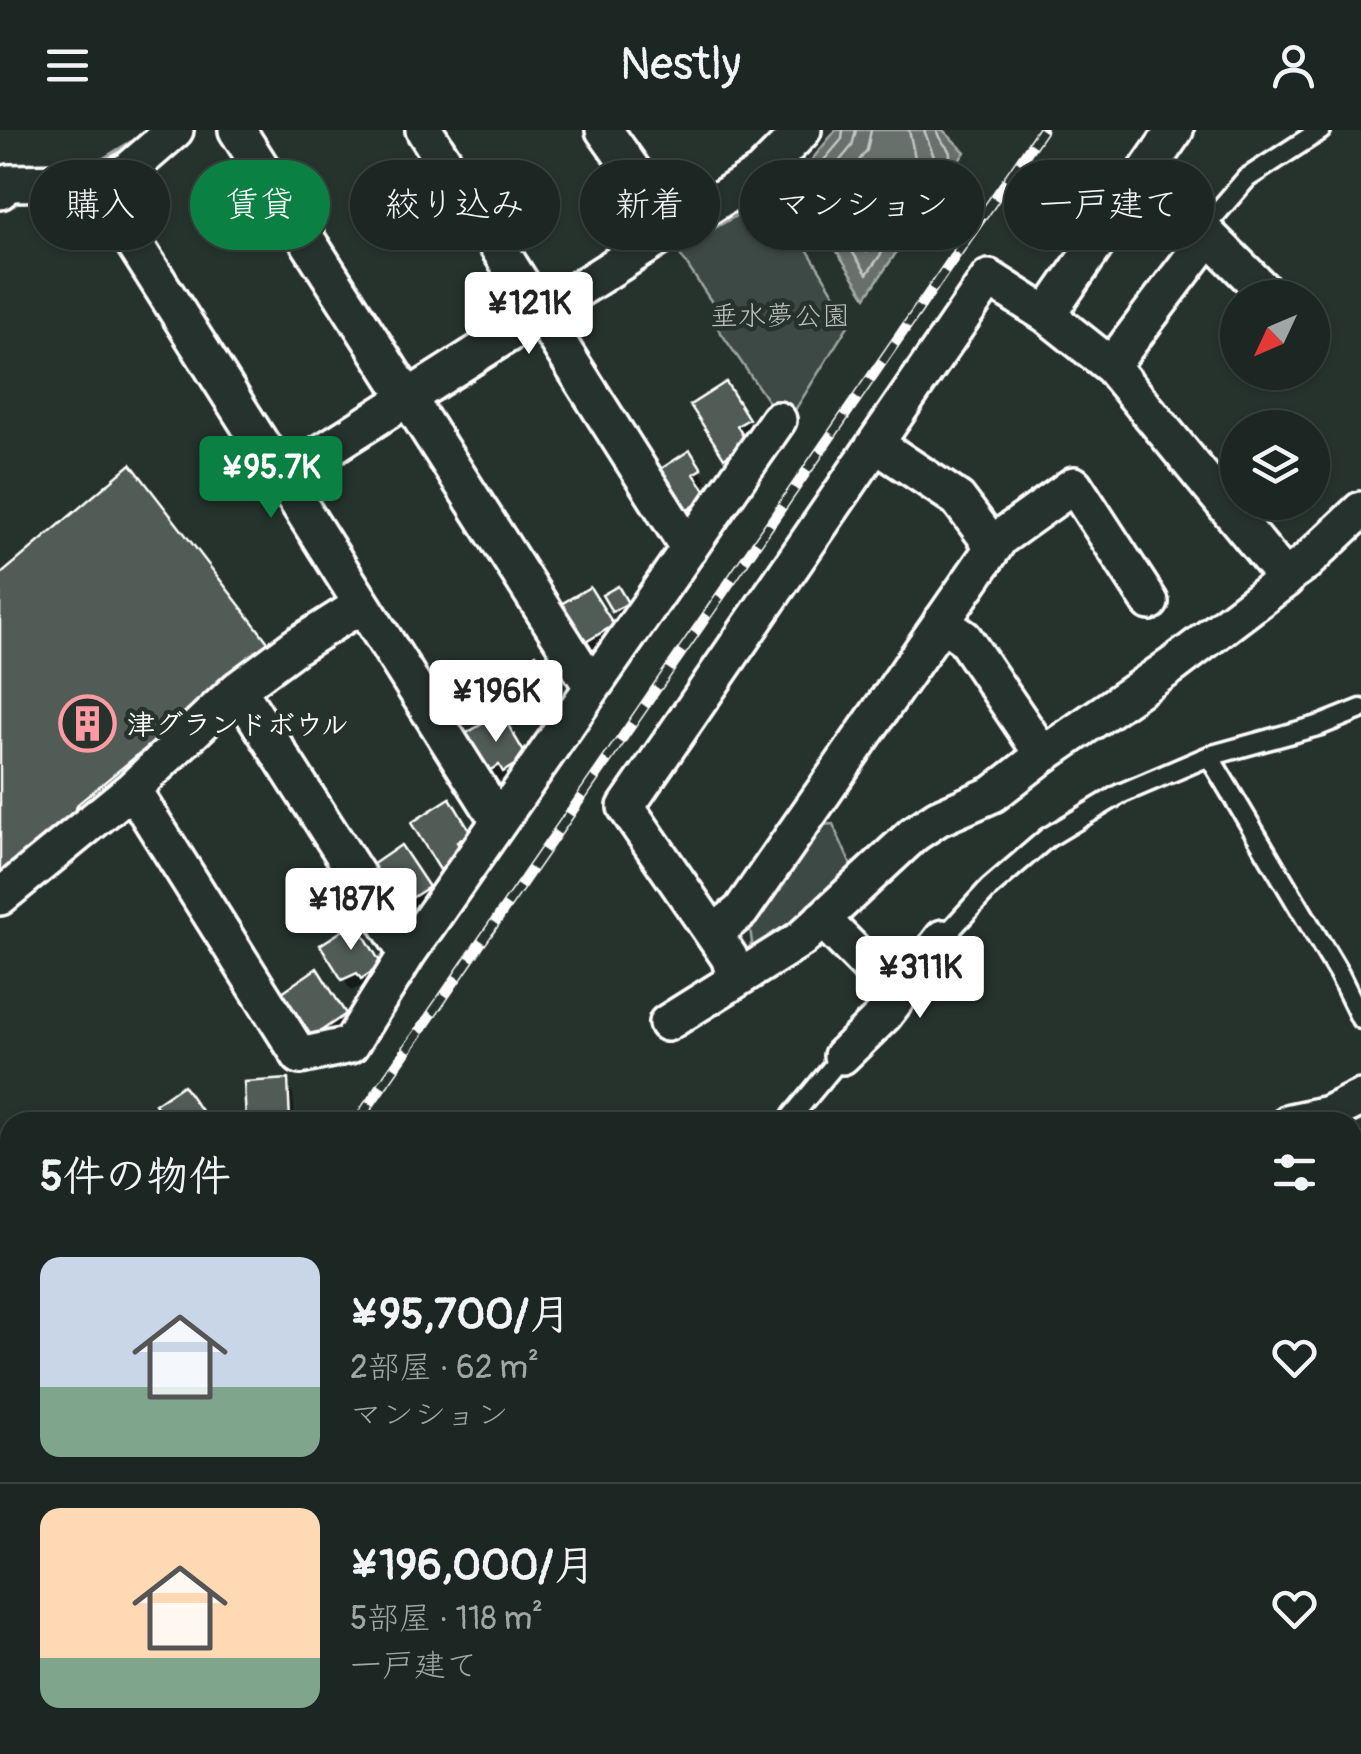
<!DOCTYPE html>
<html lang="ja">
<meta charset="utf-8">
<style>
body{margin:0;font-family:Pangolin,"Klee One",sans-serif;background:#252e2a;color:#f1f3f6;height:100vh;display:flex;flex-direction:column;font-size:38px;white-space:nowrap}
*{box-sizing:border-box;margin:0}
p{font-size:32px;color:#a0a5a5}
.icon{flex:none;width:55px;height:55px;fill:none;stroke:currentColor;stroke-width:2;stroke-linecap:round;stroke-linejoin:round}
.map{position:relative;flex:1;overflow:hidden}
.panel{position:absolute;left:0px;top:982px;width:1362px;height:642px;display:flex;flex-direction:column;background:#1c2622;border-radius:30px 30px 0 0;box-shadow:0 2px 8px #0004,0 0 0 2px #3a4340}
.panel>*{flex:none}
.banner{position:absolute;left:30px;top:30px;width:1302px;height:90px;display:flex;gap:20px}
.needle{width:65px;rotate:226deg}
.tools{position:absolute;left:1220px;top:150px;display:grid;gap:20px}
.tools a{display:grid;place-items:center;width:110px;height:110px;border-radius:50%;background:#1c2622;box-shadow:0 2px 8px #0004,0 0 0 2px #3a4340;font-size:50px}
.price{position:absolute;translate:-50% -85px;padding:0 22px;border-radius:10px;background:#fff;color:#222;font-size:32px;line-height:65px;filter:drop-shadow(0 2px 5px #0008)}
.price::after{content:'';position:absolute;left:50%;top:60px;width:30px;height:22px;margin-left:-15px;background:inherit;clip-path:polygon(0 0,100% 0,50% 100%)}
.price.selected{background:#0b8043;color:#fff}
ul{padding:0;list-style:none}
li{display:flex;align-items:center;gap:30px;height:250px;padding:0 40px}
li+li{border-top:2px solid #3a4340}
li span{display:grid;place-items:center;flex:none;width:280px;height:200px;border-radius:20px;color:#555}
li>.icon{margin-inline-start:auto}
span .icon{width:120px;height:120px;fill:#fffc;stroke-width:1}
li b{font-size:42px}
h2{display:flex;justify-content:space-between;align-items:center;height:120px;padding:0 40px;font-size:42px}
.pill{padding:0 35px;border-radius:45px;background:#1c2622;box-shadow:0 2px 8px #0004,0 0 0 2px #3a4340;font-size:35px;line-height:90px}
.pill.selected{background:#0b8043;color:#fff}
header{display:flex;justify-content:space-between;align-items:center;height:130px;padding:0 40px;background:#1c2622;font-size:45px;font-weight:600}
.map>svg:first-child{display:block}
.green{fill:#3e4944;stroke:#9ea4a2;stroke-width:2.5}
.water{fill:#67706c;stroke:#a4a9a7;stroke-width:2.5}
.shadow{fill:#0007}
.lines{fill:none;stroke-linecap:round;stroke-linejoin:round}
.shore{stroke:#c2c6c4;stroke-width:2.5}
.stream{stroke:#a4a9a7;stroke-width:10}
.building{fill:#515c57;stroke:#fff;stroke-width:2.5}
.lane-casing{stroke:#fff;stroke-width:25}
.street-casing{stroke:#fff;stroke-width:42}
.path{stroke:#fff;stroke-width:6;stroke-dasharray:8 8;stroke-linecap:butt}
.lane{stroke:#26332d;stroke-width:18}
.street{stroke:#26332d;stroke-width:35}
.rail-casing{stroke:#fff;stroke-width:11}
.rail{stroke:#26332d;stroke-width:8;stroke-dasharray:22;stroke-linecap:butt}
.labels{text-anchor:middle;stroke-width:9;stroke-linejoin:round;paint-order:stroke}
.park-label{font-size:28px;fill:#bbbfbe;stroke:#26332d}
.poi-label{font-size:28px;font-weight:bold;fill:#fff;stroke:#26332d;text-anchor:start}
</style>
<header><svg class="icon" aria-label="menu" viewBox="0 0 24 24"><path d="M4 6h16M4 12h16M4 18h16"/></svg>Nestly<svg class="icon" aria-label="person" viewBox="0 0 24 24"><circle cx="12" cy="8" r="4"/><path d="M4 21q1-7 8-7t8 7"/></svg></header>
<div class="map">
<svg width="1361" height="1624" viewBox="0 0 1361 1624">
<rect width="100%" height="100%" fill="#26332d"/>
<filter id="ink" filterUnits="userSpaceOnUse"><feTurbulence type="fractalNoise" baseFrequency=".01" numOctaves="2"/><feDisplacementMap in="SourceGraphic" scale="20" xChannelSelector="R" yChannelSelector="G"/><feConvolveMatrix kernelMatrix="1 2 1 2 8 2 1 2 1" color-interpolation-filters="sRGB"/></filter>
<g filter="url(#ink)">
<path class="green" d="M762 71 770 80 780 75 851 191 785 296 713 191 717 180 677 120Z
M833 694 853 740 794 801 744 824 752 813 749 790 784 755 821 695Z
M1361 1047V1447L1352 1437V1056Z
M715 1615H998L988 1624H710Z
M1055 1615H1107L1097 1624H1049Z
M1113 1615H1166L1157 1624H1122Z"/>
<path class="water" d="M836 0H943L965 22 866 167 798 60 811 48 805 38Z"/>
<path class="shadow" d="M725 256 754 302 733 338 700 288Z
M689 324 707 352 700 357 714 380 692 394 667 355Z
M0 448 283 542 0 779Z
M617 459 629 479 617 486 606 466Z
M589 460 619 508 588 527 559 478Z
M514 559 558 561 565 573 536 593Z
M500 586 532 640 512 652 508 645 494 653 468 605Z
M372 737 426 758 433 770 405 789Z
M355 795 386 849 370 860 366 854 351 861 324 815Z
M316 841 351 898 321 918 293 875Z
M286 951 293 964 295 992H249L246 954Z"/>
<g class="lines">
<path class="shore" d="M843 0 842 9 819 36 820 50 813 63 867 144 950 26C951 16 937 12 937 0
M856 0 852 16 833 39 828 64 867 122 934 27 924 0
M871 0 867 20 849 44 845 63 867 94 915 28 909 0"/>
<path class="stream" d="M64 35 101 34 132 15"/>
</g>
<path class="building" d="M726 252 749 289 737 296 747 312 724 328 690 275Z
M690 320 702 339 694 344 709 366 683 383 656 342Z
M131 334 271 516 79 673 62 701 0 744V445Z
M618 456 628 473 612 482 602 465Z
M590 457 614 495 579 516 556 477Z
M536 524 560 560 527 582 503 546Z
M501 583 527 627 503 642 499 635 485 643 465 604Z
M450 668 471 703 457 712 465 724 440 740 411 693Z
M401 715 429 757 396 778 369 737Z
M356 792 382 835 361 849 357 843 342 850 320 815Z
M317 838 346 884 312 907 282 862Z
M288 949 290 991 246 992 244 952Z
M183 955 209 992H167L155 974Z
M10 1317V1338L1 1323Z"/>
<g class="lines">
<defs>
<path id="lane" d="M1209 106 1208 93 1247 48 1321 0
M1209 626 1339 844 1361 889
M943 808 989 758 1047 708 1120 664 1209 626 1321 595 1361 579
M787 992 842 926
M345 1624 355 1615"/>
<path id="street" d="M237 0 591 555
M424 0 689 419
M604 0 674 99
M98 56 499 691
M0 61 9 53 74 52 98 56 129 40 175 0
M1111 236 1209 106 1271 168
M877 315 958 369 994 417
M282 348 761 43 803 0
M1285 447 1305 433 1361 380
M941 492 964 508 1043 625
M238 559 407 824
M132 659 300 926 350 915 407 824 778 290
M0 767 132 659 238 559 296 516 361 475
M822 789 898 866
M713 804 741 781 1000 408 1074 355 1150 472
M736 849 729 827 626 677 989 148 1047 185
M667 893 801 809 914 704 938 688 993 664 1043 625 1173 535 1286 449 1111 236 1047 185 1175 0
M842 926 884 885 943 808
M1290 992 1328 984 1361 968
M0 1044H10
M1352 1614 1361 1623
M226 1615 233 1624
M540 1624 550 1615
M1260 1624 1269 1615"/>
</defs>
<use href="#lane" class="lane-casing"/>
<use href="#street" class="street-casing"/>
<path class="path" d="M0 1090 10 1076
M280 1624 292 1615"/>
<use href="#lane" class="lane"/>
<use href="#street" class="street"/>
<defs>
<path id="rail" d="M357 992 1042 0
M0 1502 10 1487"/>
</defs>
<use href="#rail" class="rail-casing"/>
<use href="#rail" class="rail"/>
</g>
</g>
<defs>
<symbol id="building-ring" viewBox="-11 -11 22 22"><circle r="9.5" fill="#26332d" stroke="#ff9aa2" stroke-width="1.5"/><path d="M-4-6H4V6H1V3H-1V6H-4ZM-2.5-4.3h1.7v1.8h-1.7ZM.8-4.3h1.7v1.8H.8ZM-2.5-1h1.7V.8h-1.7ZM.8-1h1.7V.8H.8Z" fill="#ff9aa2"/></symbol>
</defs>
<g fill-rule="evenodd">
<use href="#building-ring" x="56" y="562" width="63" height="63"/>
</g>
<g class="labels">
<g class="park-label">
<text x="780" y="195">垂水夢公園</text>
</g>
<g class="poi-label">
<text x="127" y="604">津グランドボウル</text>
</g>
</g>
</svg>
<div class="tools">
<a><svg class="needle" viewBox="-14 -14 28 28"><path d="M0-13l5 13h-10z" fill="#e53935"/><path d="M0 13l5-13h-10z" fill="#a0a5a5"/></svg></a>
<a><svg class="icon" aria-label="layers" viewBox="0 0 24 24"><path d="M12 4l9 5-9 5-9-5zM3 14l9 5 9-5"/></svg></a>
</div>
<b class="price" style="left:529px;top:227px">¥121K</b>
<b class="price selected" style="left:271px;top:391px">¥95.7K</b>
<b class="price" style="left:496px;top:615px">¥196K</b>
<b class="price" style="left:351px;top:823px">¥187K</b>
<b class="price" style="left:920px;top:891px">¥311K</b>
<div class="banner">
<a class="pill">購入</a>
<a class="pill selected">賃貸</a>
<a class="pill">絞り込み</a>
<a class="pill">新着</a>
<a class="pill">マンション</a>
<a class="pill">一戸建て</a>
</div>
<section class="panel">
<h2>5件の物件<svg class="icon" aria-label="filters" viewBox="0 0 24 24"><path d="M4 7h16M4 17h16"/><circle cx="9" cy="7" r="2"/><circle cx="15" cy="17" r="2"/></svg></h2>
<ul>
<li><span style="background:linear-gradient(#c9d6e8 65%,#7fa58c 0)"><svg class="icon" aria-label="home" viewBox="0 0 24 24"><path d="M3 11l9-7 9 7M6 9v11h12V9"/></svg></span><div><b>¥95,700/月</b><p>2部屋 · 62 m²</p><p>マンション</p></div><svg class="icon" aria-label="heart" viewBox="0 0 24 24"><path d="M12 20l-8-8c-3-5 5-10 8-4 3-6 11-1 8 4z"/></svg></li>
<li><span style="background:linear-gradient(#ffd9b3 75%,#7fa58c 0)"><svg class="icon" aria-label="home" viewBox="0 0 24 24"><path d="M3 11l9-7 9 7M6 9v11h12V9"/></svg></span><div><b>¥196,000/月</b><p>5部屋 · 118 m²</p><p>一戸建て</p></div><svg class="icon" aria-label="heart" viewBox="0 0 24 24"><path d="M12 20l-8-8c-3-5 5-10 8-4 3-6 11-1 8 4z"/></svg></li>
</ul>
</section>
</div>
